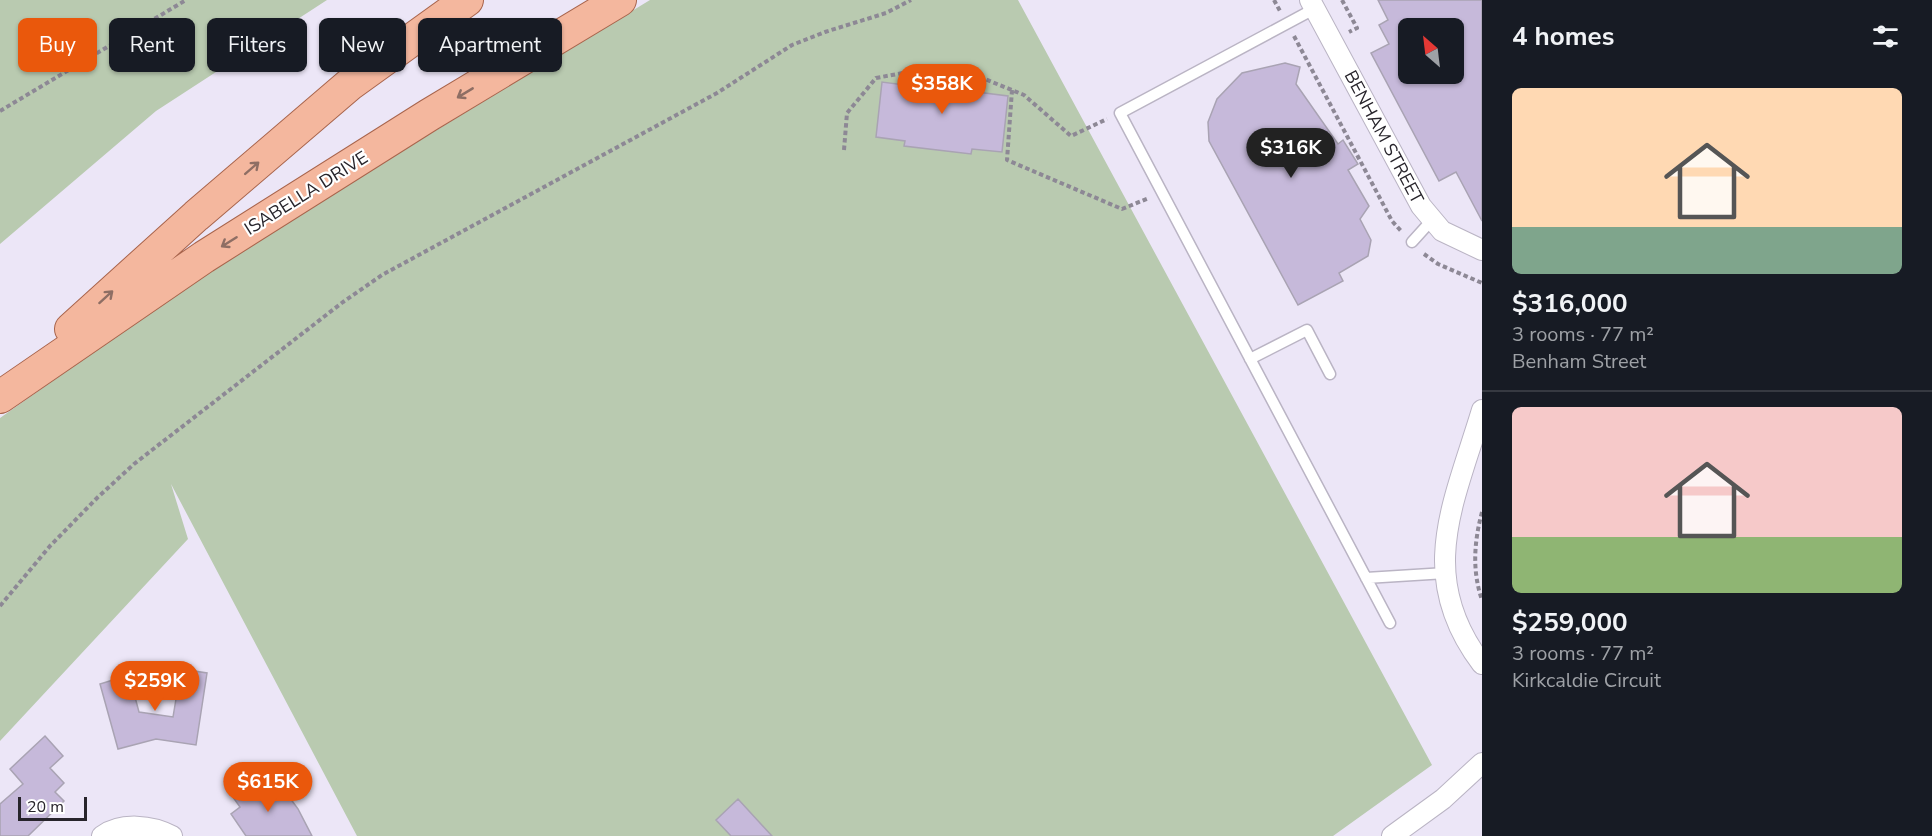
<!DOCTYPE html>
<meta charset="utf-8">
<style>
body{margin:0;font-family:"Nunito Sans",sans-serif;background:#242831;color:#f1f3f6;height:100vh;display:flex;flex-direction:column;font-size:22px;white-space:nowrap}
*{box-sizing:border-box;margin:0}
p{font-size:20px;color:#9ea1a6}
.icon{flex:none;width:33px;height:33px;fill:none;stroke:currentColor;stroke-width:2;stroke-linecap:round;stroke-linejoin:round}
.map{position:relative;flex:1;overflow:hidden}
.drawer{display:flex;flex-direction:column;background:#171b24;width:450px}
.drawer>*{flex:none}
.hud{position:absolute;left:18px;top:18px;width:570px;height:54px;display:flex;gap:12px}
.needle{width:39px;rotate:332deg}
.controls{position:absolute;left:1398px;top:18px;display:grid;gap:12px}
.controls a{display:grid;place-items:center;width:66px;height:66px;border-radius:9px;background:#171b24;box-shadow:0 2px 4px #0004;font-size:30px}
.scale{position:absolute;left:18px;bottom:15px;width:69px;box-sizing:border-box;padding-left:6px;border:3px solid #27242b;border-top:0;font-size:16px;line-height:21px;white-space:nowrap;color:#27242b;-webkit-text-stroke:4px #fff;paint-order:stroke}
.price{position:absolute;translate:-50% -51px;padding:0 14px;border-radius:21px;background:#ea580c;color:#fff;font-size:20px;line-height:39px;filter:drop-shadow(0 2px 3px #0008)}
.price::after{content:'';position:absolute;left:50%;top:36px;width:18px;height:14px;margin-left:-9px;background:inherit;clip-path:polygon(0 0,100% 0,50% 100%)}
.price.active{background:#222;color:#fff}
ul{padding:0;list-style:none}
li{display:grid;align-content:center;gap:12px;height:318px;padding:0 30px}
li+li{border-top:2px solid #363941}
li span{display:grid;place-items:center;height:186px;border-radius:9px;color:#555}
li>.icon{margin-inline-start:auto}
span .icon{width:108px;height:108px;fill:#fffc;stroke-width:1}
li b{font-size:26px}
h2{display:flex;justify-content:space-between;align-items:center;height:72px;padding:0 30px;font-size:26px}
.pill{padding:0 21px;border-radius:9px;background:#171b24;box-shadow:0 2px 4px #0004;font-size:21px;line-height:54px}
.pill.active{background:#ea580c;color:#fff}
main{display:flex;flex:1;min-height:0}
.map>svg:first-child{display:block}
.green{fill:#b9cab0}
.building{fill:#c6b9da;stroke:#a9a3b3;stroke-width:1.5;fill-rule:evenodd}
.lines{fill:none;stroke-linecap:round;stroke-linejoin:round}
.service-casing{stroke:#bab4c4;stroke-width:13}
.minor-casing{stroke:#bab4c4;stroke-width:22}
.primary-casing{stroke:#a8644c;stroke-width:34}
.path{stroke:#8d8895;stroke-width:4;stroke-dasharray:4.5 3;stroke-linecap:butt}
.service{stroke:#fff;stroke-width:10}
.minor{stroke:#fff;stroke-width:20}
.primary{stroke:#f4b79e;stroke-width:32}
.oneway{stroke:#8e6e64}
.labels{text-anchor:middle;stroke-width:4.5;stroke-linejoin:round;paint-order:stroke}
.street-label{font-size:18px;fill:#27242b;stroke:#fff}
</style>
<main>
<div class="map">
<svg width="1482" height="836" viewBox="0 0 1482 836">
<rect width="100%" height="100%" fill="#ece6f7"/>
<path class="green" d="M0 0H327L156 111 0 244Z
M650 0H1018L1432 765 1333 836H357L171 484 188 539 0 741V418L233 254Z"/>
<path class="building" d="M1378 0H1482V221L1456 172 1439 181 1371 53 1389 44 1379 25 1388 20ZM1408 28H1454V74H1408Z
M1285 63 1300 67 1296 84 1338 144 1343 140 1358 164 1348 170 1369 206 1360 219 1371 240 1368 256 1339 273 1343 281 1298 305 1209 141 1208 122 1217 99 1242 73Z
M918 74 973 79 977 92 1008 96 1002 152 972 149 971 154 904 146 905 141 876 137 882 82 912 86Z
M181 669 207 673 196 745 156 739 118 749 100 684 129 675 139 712 173 717Z
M45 736 63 756 50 768 64 783 55 792 64 801 28 836H0V804L23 784 10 769Z
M250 779 262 795 279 783 298 809 312 836H246L231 814 240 807 230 793Z
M738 799 772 836H731L716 820Z"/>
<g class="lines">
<defs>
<path id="service" d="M1314 9 1120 113 1390 623
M1412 242 1431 221
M1250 359 1307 330 1330 374
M1366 578 1446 573"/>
<path id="minor" d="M1310 0 1421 206 1442 231 1482 250
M1482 410C1454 503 1415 576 1482 664
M102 836C121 822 152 825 172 836
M1392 836 1443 799 1482 763"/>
<path id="primary" d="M71 329 196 216 349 85 467 0
M0 397 204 257 429 115 620 0"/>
</defs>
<use href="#service" class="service-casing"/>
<use href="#minor" class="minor-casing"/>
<use href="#primary" class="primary-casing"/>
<path class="path" d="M1274 0 1280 11
M1342 0 1357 28 1349 32
M1294 36 1392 221 1402 232
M1012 90 1007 160 1122 209 1149 198
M0 111 186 0
M844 150 847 113 876 78 919 70 975 75 1024 95 1071 136 1107 119
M1424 254 1438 264 1482 283
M1482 512C1474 542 1472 571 1482 600
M0 606 50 546 97 498 134 464 343 302 382 275 717 93 792 45 825 32 886 13 911 0"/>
<use href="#service" class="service"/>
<use href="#minor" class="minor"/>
<use href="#primary" class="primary"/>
</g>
<defs><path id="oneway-shaft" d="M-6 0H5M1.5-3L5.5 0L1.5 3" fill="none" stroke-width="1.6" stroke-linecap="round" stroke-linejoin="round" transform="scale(1.5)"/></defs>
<g class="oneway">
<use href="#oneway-shaft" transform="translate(465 93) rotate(149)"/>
<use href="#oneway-shaft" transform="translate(252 168) rotate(-41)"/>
<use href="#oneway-shaft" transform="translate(229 242) rotate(148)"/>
<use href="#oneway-shaft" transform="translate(106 297) rotate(-42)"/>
</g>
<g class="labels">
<g class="street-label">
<text transform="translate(1384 137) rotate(62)" y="6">BENHAM STREET</text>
<text transform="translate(306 193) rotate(-32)" y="6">ISABELLA DRIVE</text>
</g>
</g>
</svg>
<div class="controls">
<a><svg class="needle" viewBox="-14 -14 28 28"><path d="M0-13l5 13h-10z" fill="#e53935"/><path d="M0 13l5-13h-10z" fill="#9ea1a6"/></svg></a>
</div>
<div class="scale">20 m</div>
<b class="price" style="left:942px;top:115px">$358K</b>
<b class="price active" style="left:1291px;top:179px">$316K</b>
<b class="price" style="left:155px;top:712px">$259K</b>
<b class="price" style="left:268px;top:813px">$615K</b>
<div class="hud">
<a class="pill active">Buy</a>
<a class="pill">Rent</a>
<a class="pill">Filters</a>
<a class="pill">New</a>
<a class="pill">Apartment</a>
</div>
</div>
<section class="drawer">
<h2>4 homes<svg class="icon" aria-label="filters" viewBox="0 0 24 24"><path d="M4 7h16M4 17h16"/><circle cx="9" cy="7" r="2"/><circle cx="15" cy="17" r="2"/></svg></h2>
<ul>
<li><span style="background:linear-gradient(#ffd9b3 75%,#7fa58c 0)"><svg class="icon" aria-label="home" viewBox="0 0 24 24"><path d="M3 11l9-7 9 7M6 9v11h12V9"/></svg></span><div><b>$316,000</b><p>3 rooms · 77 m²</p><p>Benham Street</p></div></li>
<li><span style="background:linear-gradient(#f6c9c9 70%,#8fb573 0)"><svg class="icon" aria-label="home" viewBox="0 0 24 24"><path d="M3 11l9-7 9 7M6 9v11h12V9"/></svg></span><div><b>$259,000</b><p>3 rooms · 77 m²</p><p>Kirkcaldie Circuit</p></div></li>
</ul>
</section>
</main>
